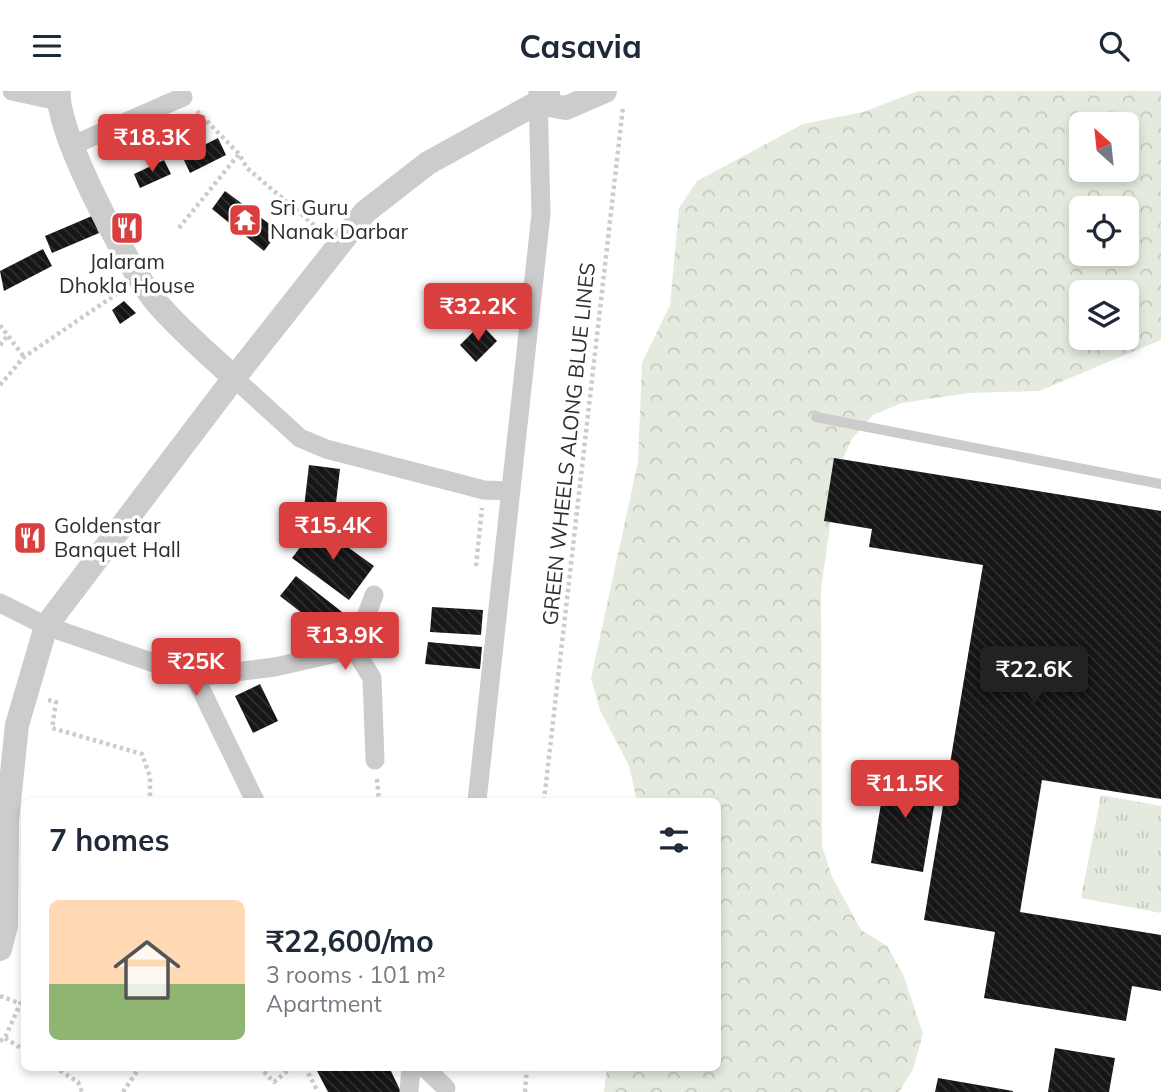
<!DOCTYPE html>
<meta charset="utf-8">
<style>
body{margin:0;font-family:Mulish,sans-serif;background:#f6f6f7;color:#1f2937;height:100vh;display:flex;flex-direction:column;font-size:26px;white-space:nowrap}
*{box-sizing:border-box;margin:0}
p{font-size:23px;color:#747a83}
.icon{flex:none;width:38px;height:38px;fill:none;stroke:currentColor;stroke-width:2;stroke-linecap:round;stroke-linejoin:round}
.map{position:relative;flex:1;overflow:hidden}
.details{position:absolute;left:21px;top:707px;width:700px;height:273px;display:flex;flex-direction:column;background:#fff;border-radius:10px;box-shadow:0 4px 10px #0003}
.details>*{flex:none}
.needle{width:46px;rotate:333deg}
.controls{position:absolute;left:1069px;top:21px;display:grid;gap:14px}
.controls a{display:grid;place-items:center;width:70px;height:70px;border-radius:10px;background:#fff;box-shadow:0 4px 10px #0003;font-size:35px}
.price{position:absolute;translate:-50% -60px;padding:0 16px;border-radius:7px;background:#d93f3e;color:#fff;font-size:23px;line-height:46px;filter:drop-shadow(0 2px 4px #0008)}
.price::after{content:'';position:absolute;left:50%;top:42px;width:21px;height:16px;margin-left:-10px;background:inherit;clip-path:polygon(0 0,100% 0,50% 100%)}
.price.active{background:#222;color:#fff}
ul{padding:0;list-style:none}
li{display:flex;align-items:center;gap:21px;height:175px;padding:0 28px}
li+li{border-top:2px solid #e0e1e3}
li span{display:grid;place-items:center;flex:none;width:196px;height:140px;border-radius:10px;color:#555}
li>.icon{margin-inline-start:auto}
span .icon{width:84px;height:84px;fill:#fffc;stroke-width:1}
li b{font-size:30px}
h2{display:flex;justify-content:space-between;align-items:center;height:84px;padding:0 28px;font-size:30px}
header{display:flex;justify-content:space-between;align-items:center;height:91px;padding:0 28px;background:#fff;font-size:32px;font-weight:700}
.map>svg:first-child{display:block}
.grass{fill:url(#grass-tufts)}
.forest{fill:url(#forest-crowns);fill-rule:evenodd}
.building{fill:url(#building-back-hatch)}
.lines{fill:none;stroke-linecap:round;stroke-linejoin:round}
.path{stroke:#ccc;stroke-width:4.5;stroke-dasharray:3.5 3.5;stroke-linecap:butt}
.service{stroke:#ccc;stroke-width:10}
.minor{stroke:#ccc;stroke-width:19}
.tertiary{stroke:#ccc;stroke-width:24}
.labels{text-anchor:middle;stroke-width:7;stroke-linejoin:round;paint-order:stroke}
.poi-label{font-size:21px;fill:#2f2f2f;stroke:#fff;text-anchor:start}
.street-label{font-size:21px;fill:#2f2f2f;stroke:#fff}
</style>
<header><svg class="icon" aria-label="menu" viewBox="0 0 24 24"><path d="M4 6h16M4 12h16M4 18h16"/></svg>Casavia<svg class="icon" aria-label="search" viewBox="0 0 24 24"><circle cx="10" cy="10" r="6"/><path d="M15 15l6 6"/></svg></header>
<div class="map">
<svg width="1161" height="1001" viewBox="0 0 1161 1001">
<defs>
<pattern id="grass-tufts" width="24" height="20" patternUnits="userSpaceOnUse" patternTransform="scale(1.75)"><rect width="24" height="20" fill="#e4ebde"/><path d="M3 7l-1-3M5 7V3M7 7l1-3M15 17l-1-3M17 17v-4M19 17l1-3" fill="none" stroke="#c4cabf"/></pattern>
<pattern id="forest-crowns" width="20" height="18" patternUnits="userSpaceOnUse" patternTransform="scale(1.75)"><rect width="20" height="18" fill="#e4ebde"/><path d="M2 6a3 3 0 1 1 6 0M12 15a3 3 0 1 1 6 0" fill="none" stroke="#c4cabf"/></pattern>
<pattern id="building-back-hatch" width="6" height="6" patternUnits="userSpaceOnUse" patternTransform="scale(1.75)"><rect width="6" height="6" fill="#161616"/><path d="M-1 5l2 2M0 0l6 6M5-1l2 2" fill="none" stroke="#303030"/></pattern>
</defs>
<rect width="100%" height="100%" fill="#fff"/>
<path class="grass" d="M1101 704 1161 715V822L1081 807Z"/>
<path class="forest" d="M918 0H1161V249L1039 300 969 302 902 312 873 324 852 348 838 378 821 498 822 755 832 786 861 839 887 855 903 883 923 943 913 978 899 1001H604L607 977 718 976V710H637L629 675 600 619 591 587 638 371 642 272 670 214 679 117 697 90 803 33 863 21ZM1082 33H1127V79H1082ZM1082 117H1127V163H1082ZM1082 201H1127V247H1082Z"/>
<path class="building" d="M218 47 226 64 190 82 182 65Z
M164 69 171 83 140 97 134 83Z
M225 100 279 140 264 160 212 118Z
M92 125 99 142 52 162 45 145Z
M43 158 52 175 4 200 0 180Z
M124 210 136 222 120 233 112 219Z
M481 233 497 250 476 271 460 254Z
M834 367 1161 420V708L1042 689 1020 821 1161 844V900L1132 895 1126 930 984 907 995 841 924 829 983 474 869 456 872 438 824 430Z
M309 374 340 378 334 428 303 425Z
M317 434 374 475 349 509 292 467Z
M296 485 346 524 330 544 280 505Z
M432 516 483 519 481 544 430 541Z
M428 551 482 556 480 578 425 573Z
M260 593 278 630 253 642 235 605Z
M887 677 939 685 923 781 871 772Z
M1055 957 1115 967 1109 1001H1048Z
M315 976H389L401 1001H328Z
M938 987 1013 1000V1001H935Z"/>
<g class="lines">
<path class="path" d="M197 20 239 63 247 77 321 140
M179 137 239 63
M0 234 24 266
M0 254 8 244
M0 294 24 266 121 200
M476 475 482 417
M48 609 56 611 52 637 142 663 150 686V710
M377 688 379 710
M544 710 623 16
M0 905 19 912
M5 947 24 959
M0 950 5 947 24 904
M54 976 78 991 82 1001
M259 976 274 991 292 976
M305 976 318 1001
M123 1001 140 976
M525 1001 527 976"/>
<path class="service" d="M816 326 1161 393"/>
<path class="minor" d="M12 0 58 10
M71 55 183 6
M234 287 300 347 326 358 484 399 511 400
M374 504 354 558 372 587 375 669
M0 512 46 535 195 586 275 576 354 558
M195 586 255 710
M477 710 541 123 538 1
M424 976 446 997
M409 1001 411 976"/>
<path class="tertiary" d="M59 0C55 41 129 179 157 212 180 239 209 263 234 287
M548 1 537 12 566 17 605 0
M0 858 6 835 7 730 17 634 46 535 234 287 365 121 428 72 537 12"/>
</g>
<defs>
<symbol id="temple-square" viewBox="-11 -11 22 22"><rect x="-9" y="-9" width="18" height="18" rx="4" fill="#d93f3e" stroke="#fff"/><path d="M0-6L5-2H3V0L6.5 2.5H4V6H1.5V3h-3V6H-4V2.5H-6.5L-3 0V-2H-5Z" fill="#fff"/></symbol>
<symbol id="restaurant-square" viewBox="-11 -11 22 22"><rect x="-9" y="-9" width="18" height="18" rx="4" fill="#d93f3e" stroke="#fff"/><path d="M-5-6h1v4h1v-4h1v4h1v-4h1v5L-1.5 .5V6h-2V.5L-5-1ZM5-6V6H3V1.5H1.5Q1.5-4 5-6Z" fill="#fff"/></symbol>
</defs>
<g fill-rule="evenodd">
<use href="#temple-square" x="226" y="110" width="38" height="38"/>
<use href="#restaurant-square" x="108" y="118" width="38" height="38"/>
<use href="#restaurant-square" x="11" y="428" width="38" height="38"/>
</g>
<g class="labels">
<g class="poi-label">
<text x="270" y="124">Sri Guru<tspan x="270" dy="24">Nanak Darbar</tspan></text>
<text x="127" y="178" text-anchor="middle">Jalaram<tspan x="127" dy="24">Dhokla House</tspan></text>
<text x="54" y="442">Goldenstar<tspan x="54" dy="24">Banquet Hall</tspan></text>
</g>
<g class="street-label">
<text transform="translate(569 353) rotate(-84)" y="7">GREEN WHEELS ALONG BLUE LINES</text>
</g>
</g>
</svg>
<div class="controls">
<a><svg class="needle" viewBox="-14 -14 28 28"><path d="M0-13l5 13h-10z" fill="#e53935"/><path d="M0 13l5-13h-10z" fill="#747a83"/></svg></a>
<a><svg class="icon" aria-label="locate" viewBox="0 0 24 24"><circle cx="12" cy="12" r="6"/><path d="M12 2v4M12 18v4M2 12h4M18 12h4"/></svg></a>
<a><svg class="icon" aria-label="layers" viewBox="0 0 24 24"><path d="M12 4l9 5-9 5-9-5zM3 14l9 5 9-5"/></svg></a>
</div>
<b class="price" style="left:152px;top:83px">₹18.3K</b>
<b class="price" style="left:478px;top:252px">₹32.2K</b>
<b class="price" style="left:333px;top:471px">₹15.4K</b>
<b class="price" style="left:345px;top:581px">₹13.9K</b>
<b class="price" style="left:196px;top:607px">₹25K</b>
<b class="price active" style="left:1034px;top:615px">₹22.6K</b>
<b class="price" style="left:905px;top:729px">₹11.5K</b>
<section class="details">
<h2>7 homes<svg class="icon" aria-label="filters" viewBox="0 0 24 24"><path d="M4 7h16M4 17h16"/><circle cx="9" cy="7" r="2"/><circle cx="15" cy="17" r="2"/></svg></h2>
<ul>
<li><span style="background:linear-gradient(#ffd9b3 60%,#8fb573 0)"><svg class="icon" aria-label="home" viewBox="0 0 24 24"><path d="M3 11l9-7 9 7M6 9v11h12V9"/></svg></span><div><b>₹22,600/mo</b><p>3 rooms · 101 m²</p><p>Apartment</p></div></li>
</ul>
</section>
</div>
